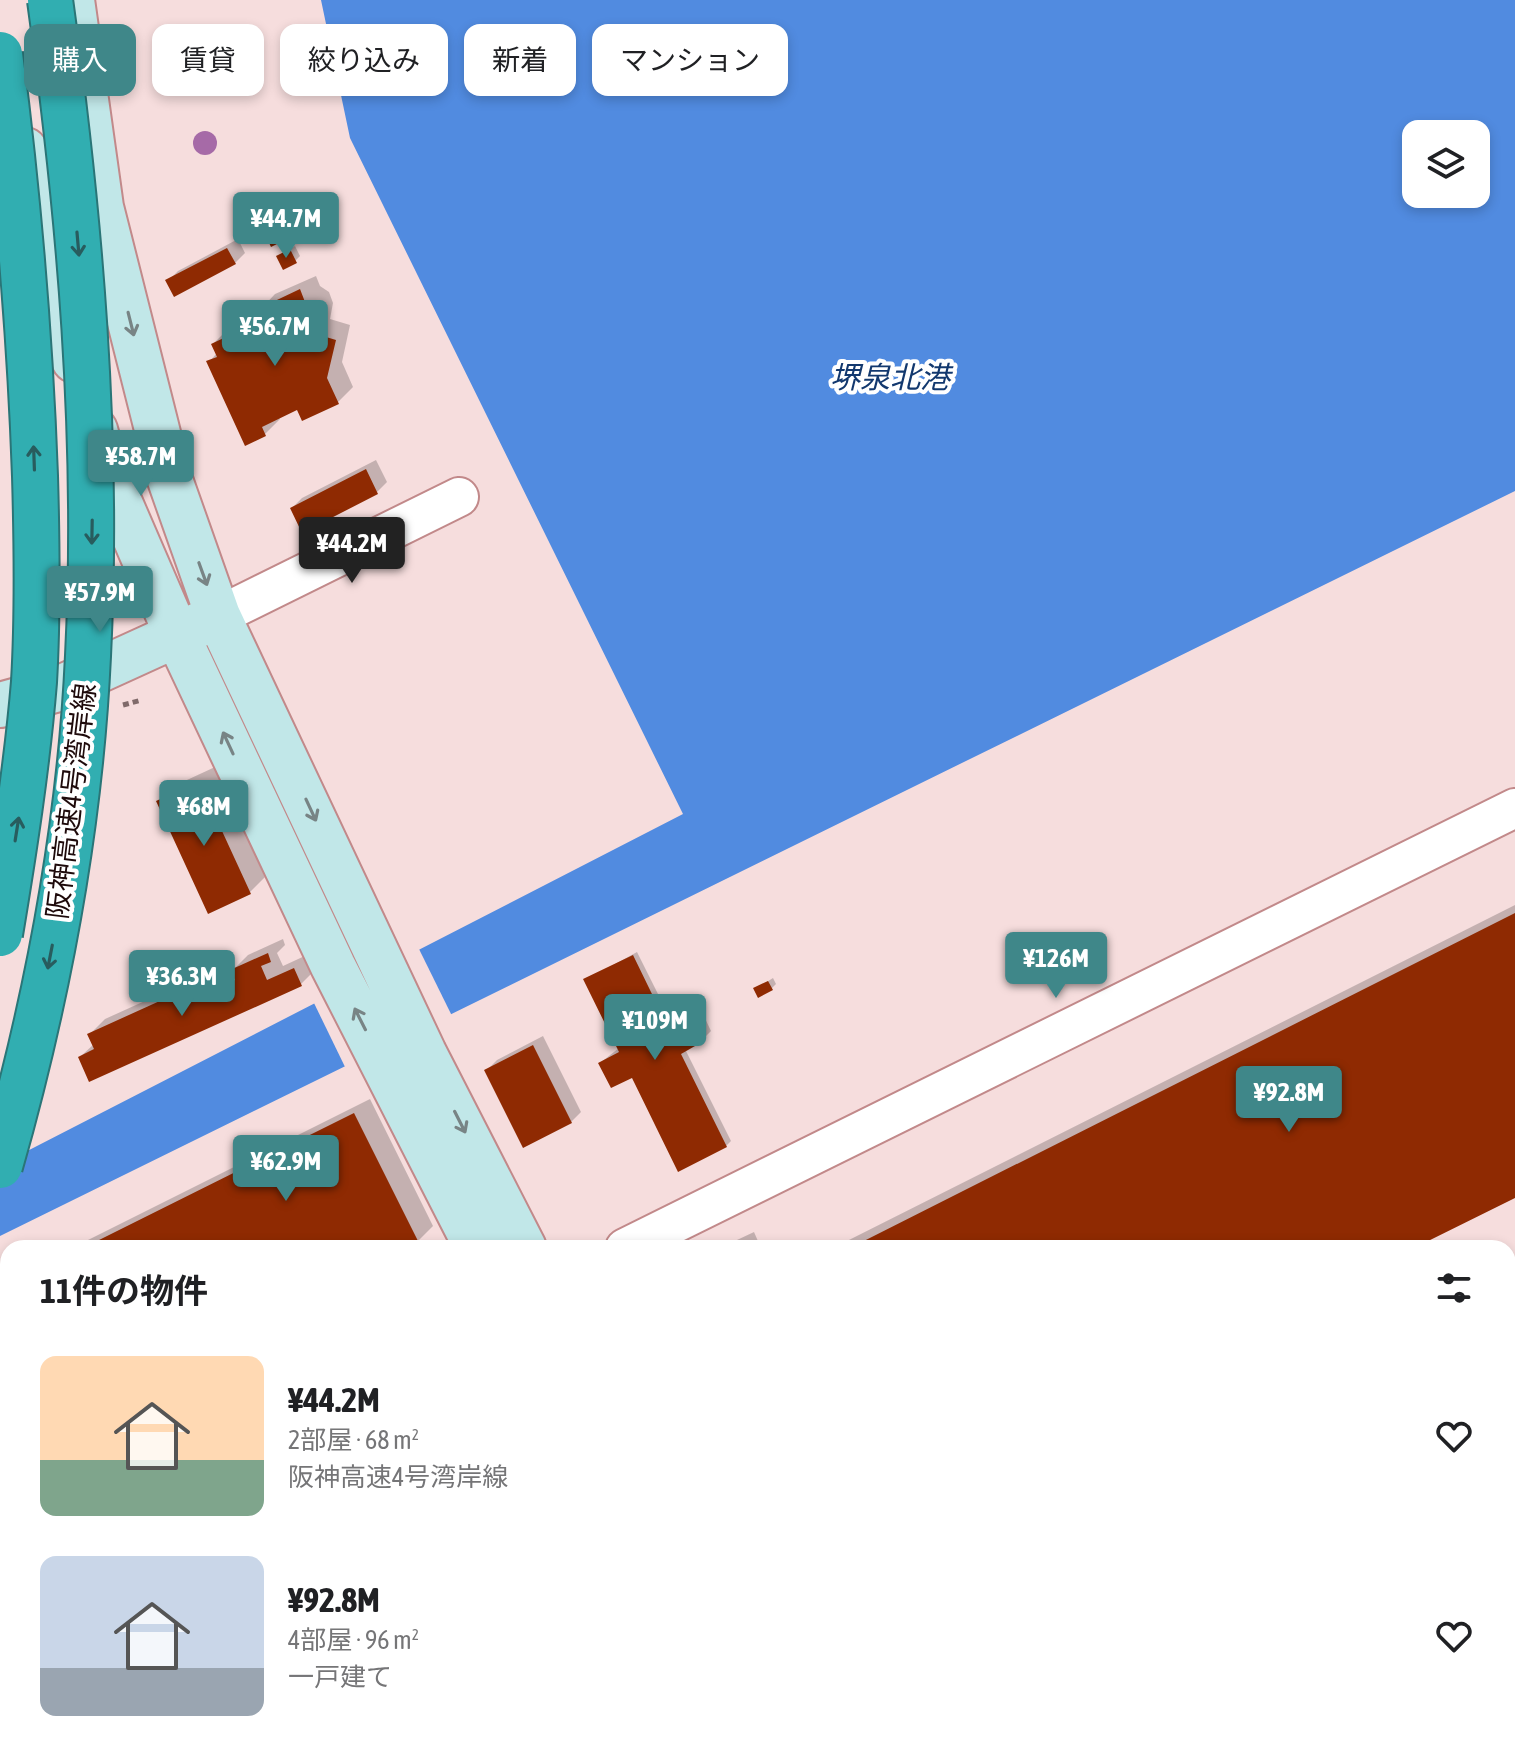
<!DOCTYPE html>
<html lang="ja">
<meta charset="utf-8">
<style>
body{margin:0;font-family:"Asap Condensed","Noto Sans JP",sans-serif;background:#f6f6f6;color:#202124;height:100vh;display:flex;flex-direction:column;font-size:30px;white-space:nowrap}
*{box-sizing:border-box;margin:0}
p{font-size:26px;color:#757577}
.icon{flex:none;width:44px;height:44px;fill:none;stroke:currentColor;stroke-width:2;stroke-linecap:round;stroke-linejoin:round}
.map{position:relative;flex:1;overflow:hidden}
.details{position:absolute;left:0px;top:1240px;width:1516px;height:512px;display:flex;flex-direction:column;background:#fff;border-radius:24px 24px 0 0;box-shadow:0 4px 12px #0003}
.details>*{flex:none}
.banner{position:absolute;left:24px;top:24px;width:800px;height:72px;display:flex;gap:16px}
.buttons{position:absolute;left:1402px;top:120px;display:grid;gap:16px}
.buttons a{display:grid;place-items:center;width:88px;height:88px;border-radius:16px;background:#fff;box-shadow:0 4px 12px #0003;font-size:40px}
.price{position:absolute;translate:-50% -68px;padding:0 18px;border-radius:8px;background:#3f8789;color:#fff;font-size:26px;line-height:52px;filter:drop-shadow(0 2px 4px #0008)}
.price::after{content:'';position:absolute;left:50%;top:48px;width:24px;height:18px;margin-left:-12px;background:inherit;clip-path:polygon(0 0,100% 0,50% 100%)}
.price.selected{background:#222;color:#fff}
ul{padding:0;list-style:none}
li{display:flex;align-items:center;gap:24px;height:200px;padding:0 40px}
li span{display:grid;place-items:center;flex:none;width:224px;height:160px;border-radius:16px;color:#555}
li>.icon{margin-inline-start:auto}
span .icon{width:96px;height:96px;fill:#fffc;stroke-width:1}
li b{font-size:34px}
h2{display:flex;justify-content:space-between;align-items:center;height:96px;padding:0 40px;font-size:34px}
.tag{padding:0 28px;border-radius:16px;background:#fff;box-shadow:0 4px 12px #0003;font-size:28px;line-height:72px}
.tag.selected{background:#3f8789;color:#fff}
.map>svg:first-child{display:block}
.forest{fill:#d894ed}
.water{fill:#518be0;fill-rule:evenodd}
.pier{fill:#f6dddd}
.shadow{fill:#0003}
.building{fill:#8f2a02}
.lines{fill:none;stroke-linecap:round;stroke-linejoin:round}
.street-casing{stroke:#c2898a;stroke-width:42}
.secondary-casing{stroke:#c2898a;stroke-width:48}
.path{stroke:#806a6a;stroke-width:5;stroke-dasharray:6 4;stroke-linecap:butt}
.street{stroke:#fff;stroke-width:38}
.secondary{stroke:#c1e7e8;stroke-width:44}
.highway-bridge-casing{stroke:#2a7577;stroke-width:48;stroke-linecap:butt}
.highway-bridge{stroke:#31aeb1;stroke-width:44}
.tree{fill:#a66aa7}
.oneway{stroke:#285c5e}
.oneway2{stroke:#788485}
.labels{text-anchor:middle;stroke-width:8;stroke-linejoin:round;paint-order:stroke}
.street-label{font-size:28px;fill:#1e0a0b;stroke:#fff}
.water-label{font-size:30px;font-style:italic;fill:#12386e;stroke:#fff}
</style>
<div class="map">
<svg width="1515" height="1752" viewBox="0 0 1515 1752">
<rect width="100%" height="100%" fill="#f6dddd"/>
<path class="forest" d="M1515 1393V1501L1508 1504V1396Z
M860 1744H1008L991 1752H863Z"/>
<path class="water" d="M321 0H1515V491L0 1236V1165L683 814 350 138ZM1416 134H1476V194H1416Z"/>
<path class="pier" d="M418 947 453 1018 347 1071 313 1001Z"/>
<path class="shadow" d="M279 219 286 235 282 239 269 224Z
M238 239 245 253 235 263 168 281 178 271Z
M295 246 300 256 295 261 278 256Z
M316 276 320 286 329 292 333 303 330 319 350 325 342 362 353 387 338 402 298 408 279 417 280 419 265 434 209 362 217 353 213 344 228 329 262 313 260 310 275 294Z
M376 460 387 482 377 492 303 530 292 508 302 498Z
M215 767 265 877 250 892 159 801 174 786Z
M1515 905V1196L1410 1248H833Z
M283 939 285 945 277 953 283 966 309 954 316 969 301 984 80 1057 94 1044 90 1034 105 1019 200 976 205 987 234 973 233 970 248 955Z
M637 952 672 1022 700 1008 711 1031 701 1041 685 1049 731 1141 726 1146 634 1078 600 1063 619 1048 586 980Z
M773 978 776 984 772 988 756 989Z
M543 1036 581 1112 571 1122 487 1070 497 1060Z
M370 1099 433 1226 417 1242 405 1248H79L88 1240Z
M754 1232 761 1248H720Z
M108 1744H330L334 1752H112Z
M384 1744H644L647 1751 388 1752Z"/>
<path class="building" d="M274 222 283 241 271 247 262 228Z
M227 248 236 264 174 297 165 280Z
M290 249 297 263 283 270 276 256Z
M300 289 305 302 315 307 318 320 316 334 336 340 327 378 339 404 302 421 297 410 262 427 266 436 245 446 206 361 217 357 211 344 262 320 258 309Z
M366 469 378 494 302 533 290 508Z
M199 781 251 894 208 914 156 801Z
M1515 913V1198L1414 1248H850Z
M268 953 271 962 261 966 267 980 294 968 302 986 89 1082 78 1057 94 1049 87 1034 184 990 189 1001 235 980 230 970Z
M633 955 668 1027 690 1016 702 1042 681 1054 727 1147 678 1172 632 1078 611 1088 598 1063 619 1052 583 979Z
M768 981 773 990 758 998 753 988Z
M533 1045 572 1123 523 1148 484 1070Z
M354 1113 419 1243 409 1248H83Z
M743 1241 747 1248H728Z
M8 1453V1502L0 1506V1457Z
M8 1622V1678L0 1662V1626Z
M41 1744H89L93 1752H45Z
M106 1744H307L311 1752H110Z
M382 1744H621L625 1752H386Z"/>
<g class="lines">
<defs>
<path id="street" d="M218 616 459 497
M625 1248 1515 808
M1508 1354 1515 1351"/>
<path id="secondary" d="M72 0 101 207 169 477 218 616 424 1053 524 1248
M25 150 74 360
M95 430 107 473 177 635 333 966 477 1248
M0 705 58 689 205 622
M0 1561 8 1557
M1508 1563 1515 1559
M1508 1667 1515 1664
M720 1744 724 1752
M769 1744 773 1752
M1128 1752 1144 1744
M1333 1752 1349 1744"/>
</defs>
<use href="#street" class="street-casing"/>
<use href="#secondary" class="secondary-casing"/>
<path class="path" d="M123 705 142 700
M1508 1438 1515 1435
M887 1752 903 1744
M1043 1752 1060 1744"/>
<use href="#street" class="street"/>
<use href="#secondary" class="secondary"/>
<defs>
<path id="highway-bridge" d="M0 54C18 194 30 335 35 476 37 545 38 614 34 682 27 767 14 850 0 934
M0 1166C47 1001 80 828 88 656 99 437 80 217 50 0"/>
</defs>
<use href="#highway-bridge" class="highway-bridge-casing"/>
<use href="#highway-bridge" class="highway-bridge"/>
</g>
<circle class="tree" cx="205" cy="143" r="12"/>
<defs><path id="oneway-shaft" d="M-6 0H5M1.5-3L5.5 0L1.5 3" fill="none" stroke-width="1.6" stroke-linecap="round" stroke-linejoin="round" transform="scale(2)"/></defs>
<g class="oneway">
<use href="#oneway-shaft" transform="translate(78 244) rotate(85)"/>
<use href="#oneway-shaft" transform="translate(34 458) rotate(-92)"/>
<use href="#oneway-shaft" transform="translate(92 532) rotate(91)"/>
<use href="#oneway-shaft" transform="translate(17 829) rotate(-81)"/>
<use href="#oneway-shaft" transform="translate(50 957) rotate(101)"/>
</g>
<g class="oneway2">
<use href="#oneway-shaft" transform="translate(131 324) rotate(76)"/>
<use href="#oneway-shaft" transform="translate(203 574) rotate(70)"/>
<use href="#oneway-shaft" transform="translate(228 743) rotate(-115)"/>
<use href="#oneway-shaft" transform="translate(311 810) rotate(65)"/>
<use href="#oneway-shaft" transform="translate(360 1019) rotate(-117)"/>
<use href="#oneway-shaft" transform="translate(460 1122) rotate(63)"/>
</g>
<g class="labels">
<g class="street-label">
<text transform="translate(71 801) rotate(-83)" y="10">阪神高速4号湾岸線</text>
</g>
<g class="water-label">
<text x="890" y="388">堺泉北港</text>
</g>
</g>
</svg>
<div class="buttons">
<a><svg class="icon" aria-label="layers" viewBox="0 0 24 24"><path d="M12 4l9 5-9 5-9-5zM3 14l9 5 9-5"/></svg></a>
</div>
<b class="price" style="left:286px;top:260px">¥44.7M</b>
<b class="price" style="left:275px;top:368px">¥56.7M</b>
<b class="price" style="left:141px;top:498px">¥58.7M</b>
<b class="price selected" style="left:352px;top:585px">¥44.2M</b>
<b class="price" style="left:100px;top:634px">¥57.9M</b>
<b class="price" style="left:204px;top:848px">¥68M</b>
<b class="price" style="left:1056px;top:1000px">¥126M</b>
<b class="price" style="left:182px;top:1018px">¥36.3M</b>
<b class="price" style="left:655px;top:1062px">¥109M</b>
<b class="price" style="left:1289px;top:1134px">¥92.8M</b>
<b class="price" style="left:286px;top:1203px">¥62.9M</b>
<div class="banner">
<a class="tag selected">購入</a>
<a class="tag">賃貸</a>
<a class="tag">絞り込み</a>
<a class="tag">新着</a>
<a class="tag">マンション</a>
</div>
<section class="details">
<h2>11件の物件<svg class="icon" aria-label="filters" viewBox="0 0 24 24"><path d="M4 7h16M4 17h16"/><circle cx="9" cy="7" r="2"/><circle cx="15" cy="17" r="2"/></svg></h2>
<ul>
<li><span style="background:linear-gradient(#ffd9b3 65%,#7fa58c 0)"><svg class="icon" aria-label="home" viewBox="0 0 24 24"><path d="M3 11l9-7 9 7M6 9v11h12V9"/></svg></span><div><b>¥44.2M</b><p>2部屋 · 68 m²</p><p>阪神高速4号湾岸線</p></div><svg class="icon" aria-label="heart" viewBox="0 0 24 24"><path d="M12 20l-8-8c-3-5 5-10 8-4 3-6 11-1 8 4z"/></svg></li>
<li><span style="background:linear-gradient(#c9d6e8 70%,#9aa5b1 0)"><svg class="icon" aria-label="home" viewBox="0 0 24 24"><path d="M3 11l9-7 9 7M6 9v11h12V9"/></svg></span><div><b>¥92.8M</b><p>4部屋 · 96 m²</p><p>一戸建て</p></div><svg class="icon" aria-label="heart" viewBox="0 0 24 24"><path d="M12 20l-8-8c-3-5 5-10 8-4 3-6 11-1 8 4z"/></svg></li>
</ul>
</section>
</div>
